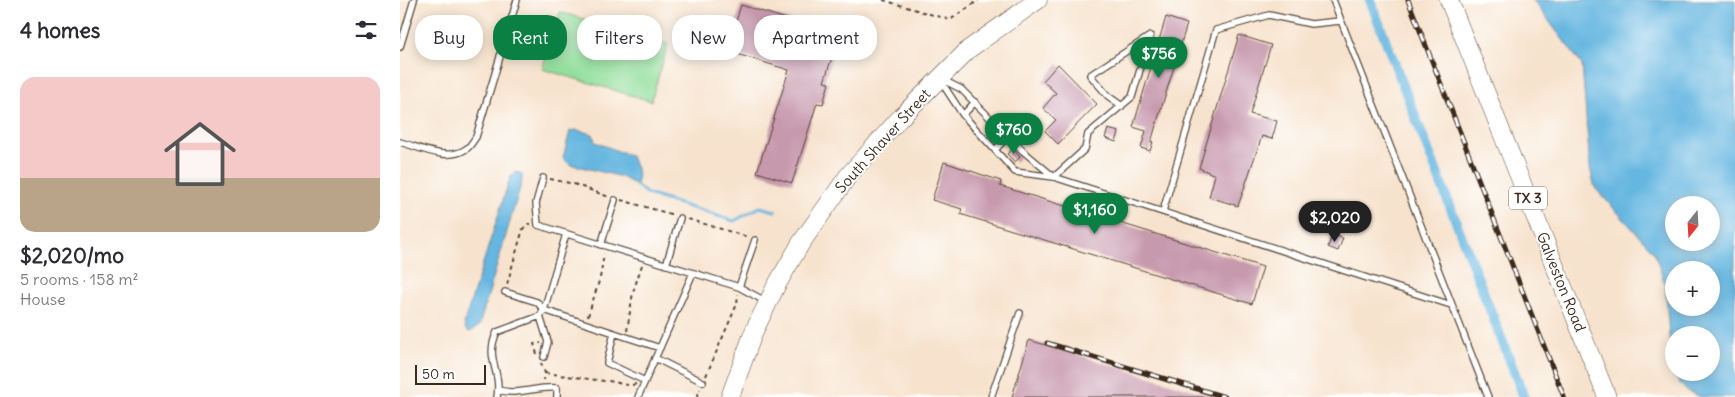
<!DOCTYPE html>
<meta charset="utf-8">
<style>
body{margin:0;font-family:Delius,sans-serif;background:#f2f2f3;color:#2b2b33;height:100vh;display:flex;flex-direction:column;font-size:19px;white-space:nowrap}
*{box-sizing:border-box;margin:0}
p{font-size:16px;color:#7c7c81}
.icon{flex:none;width:28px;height:28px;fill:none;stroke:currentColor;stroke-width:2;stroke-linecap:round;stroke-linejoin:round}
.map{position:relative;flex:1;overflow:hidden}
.side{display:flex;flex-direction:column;background:#fff;width:400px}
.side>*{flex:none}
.top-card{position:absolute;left:15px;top:15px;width:475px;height:45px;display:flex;gap:10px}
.needle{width:32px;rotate:198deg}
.controls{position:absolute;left:1265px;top:196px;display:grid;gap:10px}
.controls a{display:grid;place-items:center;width:55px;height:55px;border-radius:50%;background:#fff;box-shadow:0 2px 12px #0003;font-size:25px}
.scale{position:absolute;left:15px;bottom:12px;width:71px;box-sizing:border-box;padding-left:5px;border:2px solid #3b2a1e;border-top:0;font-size:14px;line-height:18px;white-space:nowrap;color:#3b2a1e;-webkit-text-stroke:4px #fff;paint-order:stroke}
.price{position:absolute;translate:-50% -42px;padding:0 11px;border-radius:18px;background:#0b8043;color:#fff;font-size:16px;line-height:32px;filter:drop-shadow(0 1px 2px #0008)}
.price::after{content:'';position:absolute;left:50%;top:30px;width:15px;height:11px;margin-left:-8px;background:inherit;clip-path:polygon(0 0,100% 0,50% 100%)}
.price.on{background:#222;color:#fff}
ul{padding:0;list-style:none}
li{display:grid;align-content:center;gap:10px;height:265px;padding:0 20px}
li+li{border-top:1px solid #e1e1e2}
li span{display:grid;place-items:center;height:155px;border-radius:15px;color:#555}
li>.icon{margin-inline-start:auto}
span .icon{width:90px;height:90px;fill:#fffc;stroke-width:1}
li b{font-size:21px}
h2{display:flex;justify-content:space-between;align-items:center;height:60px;padding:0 20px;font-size:21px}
.tag{padding:0 18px;border-radius:20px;background:#fff;box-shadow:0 2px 12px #0003;font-size:18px;line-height:45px}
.tag.on{background:#0b8043;color:#fff}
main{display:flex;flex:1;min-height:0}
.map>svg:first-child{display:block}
.green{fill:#93df9c;stroke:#67845d}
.water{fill:#65b6e0;stroke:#50707f;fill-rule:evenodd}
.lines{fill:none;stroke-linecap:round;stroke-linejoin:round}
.stream{stroke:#65b6e0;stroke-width:3}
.canal{stroke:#65b6e0;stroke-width:10}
.building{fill:#c799ad}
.service-casing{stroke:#574638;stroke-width:8}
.primary-casing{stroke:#574638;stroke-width:19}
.path{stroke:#574638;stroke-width:2;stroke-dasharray:4 4;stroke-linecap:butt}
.service{stroke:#fff;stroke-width:5.5}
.primary{stroke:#fff;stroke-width:18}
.rail-casing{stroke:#3b2a1e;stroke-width:5}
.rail{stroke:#fff;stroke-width:3;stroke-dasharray:9;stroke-linecap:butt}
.labels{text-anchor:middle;stroke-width:4;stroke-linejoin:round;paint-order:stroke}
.shield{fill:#fff;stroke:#766a62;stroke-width:1}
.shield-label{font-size:14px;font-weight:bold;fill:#3b2a1e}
.street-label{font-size:15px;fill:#3b2a1e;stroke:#fff}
</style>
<main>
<section class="side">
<h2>4 homes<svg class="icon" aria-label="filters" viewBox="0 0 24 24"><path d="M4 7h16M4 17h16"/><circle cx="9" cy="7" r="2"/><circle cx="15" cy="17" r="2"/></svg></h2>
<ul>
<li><span style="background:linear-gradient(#f6c9c9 65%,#b9a48a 0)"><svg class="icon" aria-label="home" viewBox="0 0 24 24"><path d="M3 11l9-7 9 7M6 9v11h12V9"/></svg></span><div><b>$2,020/mo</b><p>5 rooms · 158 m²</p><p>House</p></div></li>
</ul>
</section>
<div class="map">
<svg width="1335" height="397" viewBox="0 0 1335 397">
<rect width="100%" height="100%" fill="#fff"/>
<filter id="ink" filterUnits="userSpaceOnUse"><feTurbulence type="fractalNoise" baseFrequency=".02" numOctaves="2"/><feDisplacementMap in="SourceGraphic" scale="10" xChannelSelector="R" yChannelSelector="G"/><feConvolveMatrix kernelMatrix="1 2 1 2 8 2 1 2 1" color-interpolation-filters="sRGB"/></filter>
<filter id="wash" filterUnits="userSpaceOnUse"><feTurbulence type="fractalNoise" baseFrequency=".0096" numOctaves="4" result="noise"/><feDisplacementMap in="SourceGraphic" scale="20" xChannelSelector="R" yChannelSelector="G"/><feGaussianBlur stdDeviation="1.12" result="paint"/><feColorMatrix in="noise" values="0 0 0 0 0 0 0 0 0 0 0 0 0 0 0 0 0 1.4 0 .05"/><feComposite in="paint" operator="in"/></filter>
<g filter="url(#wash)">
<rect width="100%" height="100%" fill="#f7e3cd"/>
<path class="green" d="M160 12 268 44 251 101 142 69Z"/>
<path class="water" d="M1133 0H1335V397H1301L1287 391 1272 374 1265 284 1254 252 1195 188 1190 168 1182 65ZM1274 205H1311V242H1274ZM1274 270H1311V308H1274ZM1274 335H1311V372H1274Z
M176 130 193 134 195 142 231 156 238 174 236 185 222 177 169 164 163 158 170 131Z
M115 172 122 174V181L79 326 70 332 66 330 64 323 110 178Z"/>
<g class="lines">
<path class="stream" d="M236 185 247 194 334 221 360 207 375 211"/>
<path class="canal" d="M970 0 1124 397"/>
</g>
<g id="blocks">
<path class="building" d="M341 5 439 35 424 82 429 83 423 104 417 103 392 183 357 172 389 70 327 51Z
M766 17 787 24 751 142H753L750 151 741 148 746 131 733 127Z
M839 35 871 45 850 114 877 121 872 139 862 136 838 206 809 197 815 175 799 168Z
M658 64 697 104 658 144 645 131 656 120 643 108 656 93 643 81Z
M708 129 719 132 716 142 705 138Z
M613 149 620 157 615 162 607 154Z
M544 162 601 181 600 186 863 267 852 304 560 214 562 209 532 200Z
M932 235 943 238 938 251 928 247Z
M629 340 810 395 809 397H612Z"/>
</g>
</g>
<g filter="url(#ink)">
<use href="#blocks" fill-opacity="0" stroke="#574638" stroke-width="1"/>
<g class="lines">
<defs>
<path id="service" d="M933 0 1088 397
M0 47 14 0
M541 79 561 89 623 151 654 177
M540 80 563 115 615 172 654 177 1051 305
M563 115 575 102
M0 142C19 147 47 162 66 149 70 147 73 141 76 137L117 0
M596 149 608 136
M654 177 685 149 688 134 732 97 750 36 690 75 708 96 722 106
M143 178 136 203 138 225 339 287 365 301
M763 211 816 30 869 15 911 24 940 21
M201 245 215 200
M266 265 280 218
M339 287 355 240
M105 292 137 302 144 310 260 348
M140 316 148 342 144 357
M214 333 207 363 245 381
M255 358 303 382
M98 390C119 396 136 386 157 388V397
M97 397C102 370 84 359 97 332L140 316 144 310 166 234
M238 397 293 273
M591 397 620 313"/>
<path id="primary" d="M1049 0 1207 397
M330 397 354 331 376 286 401 243 448 176 501 117 569 49 638 0"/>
</defs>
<use href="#service" class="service-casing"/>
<use href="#primary" class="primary-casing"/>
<path class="path" d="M483 0 550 20 579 0
M150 179 174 184 209 197
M221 200 274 215
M288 219 348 237
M107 284 123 229 127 224H131
M188 316 200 278 204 254
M227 331 233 292 242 265
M137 354 134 344 141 343
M141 363 145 373 144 380
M145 373 204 381C215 380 226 388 236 384
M306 376 337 304 338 294
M297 397 300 389"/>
<use href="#service" class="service"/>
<use href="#primary" class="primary"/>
<defs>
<path id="rail" d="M1008 0 1164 397
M647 343 825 397"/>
</defs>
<use href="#rail" class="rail-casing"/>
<use href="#rail" class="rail"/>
</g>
</g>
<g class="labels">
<rect class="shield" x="1109" y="186.5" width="38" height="23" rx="4"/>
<g class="shield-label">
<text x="1128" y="203">TX 3</text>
</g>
<g class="street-label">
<text transform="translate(483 141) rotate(-48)" y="5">South Shaver Street</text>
<text transform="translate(1161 282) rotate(68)" y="5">Galveston Road</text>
</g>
</g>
</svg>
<div class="controls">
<a><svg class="needle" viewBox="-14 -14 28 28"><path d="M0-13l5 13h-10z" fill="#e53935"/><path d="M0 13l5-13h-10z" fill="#7c7c81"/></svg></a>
<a>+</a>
<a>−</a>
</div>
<div class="scale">50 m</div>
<b class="price" style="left:759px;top:79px">$756</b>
<b class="price" style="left:614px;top:155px">$760</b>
<b class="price" style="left:695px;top:235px">$1,160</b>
<b class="price on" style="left:935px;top:243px">$2,020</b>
<div class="top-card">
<a class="tag">Buy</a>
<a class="tag on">Rent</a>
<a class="tag">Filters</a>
<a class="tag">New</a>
<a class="tag">Apartment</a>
</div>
</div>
</main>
